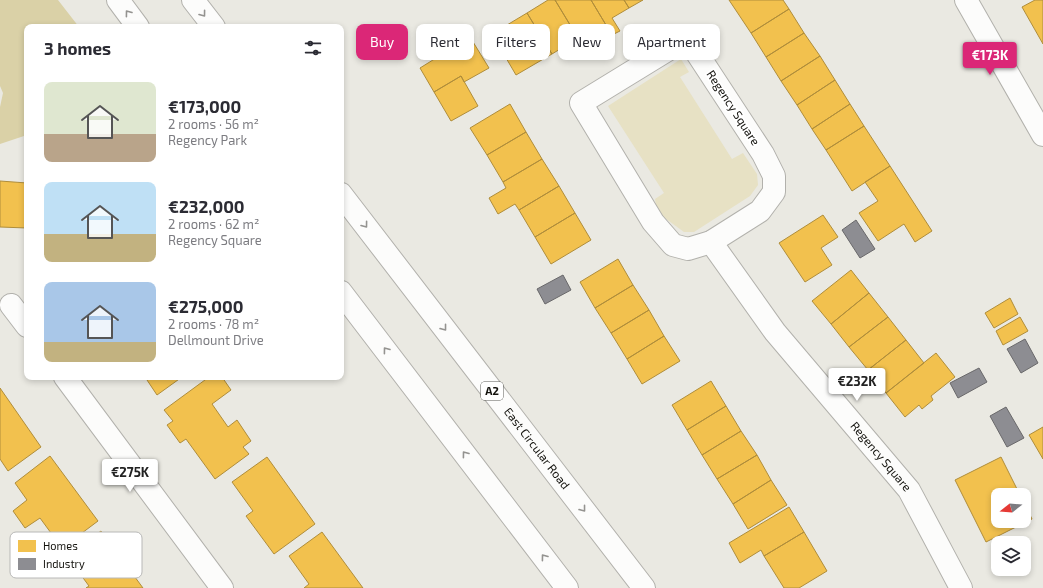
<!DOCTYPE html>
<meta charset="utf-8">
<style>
body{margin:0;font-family:"Exo 2",sans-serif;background:#f7f7f7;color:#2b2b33;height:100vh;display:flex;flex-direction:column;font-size:15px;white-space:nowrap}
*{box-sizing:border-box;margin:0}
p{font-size:13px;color:#7c7c81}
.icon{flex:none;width:22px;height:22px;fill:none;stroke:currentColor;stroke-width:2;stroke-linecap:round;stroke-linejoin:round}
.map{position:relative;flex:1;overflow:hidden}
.details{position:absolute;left:24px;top:24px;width:320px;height:356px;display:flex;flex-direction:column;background:#fff;border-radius:8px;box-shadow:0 2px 6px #0003}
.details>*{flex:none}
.guide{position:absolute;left:356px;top:24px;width:380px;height:36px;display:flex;gap:8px}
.needle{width:26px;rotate:253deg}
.tools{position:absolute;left:991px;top:488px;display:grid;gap:8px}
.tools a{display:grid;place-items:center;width:40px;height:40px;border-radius:8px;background:#fff;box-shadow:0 2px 6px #0003;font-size:20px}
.price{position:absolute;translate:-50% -34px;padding:0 9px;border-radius:4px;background:#fff;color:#222;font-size:13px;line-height:26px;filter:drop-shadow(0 1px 2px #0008)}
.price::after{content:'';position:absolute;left:50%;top:24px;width:12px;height:9px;margin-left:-6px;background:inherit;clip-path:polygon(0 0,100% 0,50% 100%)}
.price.current{background:#db2777;color:#fff}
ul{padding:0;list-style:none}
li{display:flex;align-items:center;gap:12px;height:100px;padding:0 20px}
li span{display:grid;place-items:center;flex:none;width:112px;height:80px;border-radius:8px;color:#555}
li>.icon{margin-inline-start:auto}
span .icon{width:48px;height:48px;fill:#fffc;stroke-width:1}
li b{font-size:17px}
h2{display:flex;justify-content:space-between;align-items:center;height:48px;padding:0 20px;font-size:17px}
.tag{padding:0 14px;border-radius:8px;background:#fff;box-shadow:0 2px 6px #0003;font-size:14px;line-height:36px}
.tag.current{background:#db2777;color:#fff}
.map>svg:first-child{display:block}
.green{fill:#e7e1c4}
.forest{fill:#dad1a7}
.homes{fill:#f2c14e;stroke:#af8d3b}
.industry{fill:#8d8d92;stroke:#69686a}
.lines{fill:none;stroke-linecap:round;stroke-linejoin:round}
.street-casing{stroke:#b2b1ac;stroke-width:24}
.highway-casing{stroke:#b2b1ac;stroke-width:24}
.street{stroke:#fcfcfb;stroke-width:22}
.highway{stroke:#fcfcfb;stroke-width:22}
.oneway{stroke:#949390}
.labels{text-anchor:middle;stroke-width:4;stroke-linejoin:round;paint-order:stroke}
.shield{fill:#fff;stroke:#5a5a56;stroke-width:1}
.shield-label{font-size:11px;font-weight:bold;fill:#14130e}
.street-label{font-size:12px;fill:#14130e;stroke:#fff}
.key{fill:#fff;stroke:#b8b8b7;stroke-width:1}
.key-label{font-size:11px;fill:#14130e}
</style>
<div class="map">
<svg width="1043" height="588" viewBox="0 0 1043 588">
<rect width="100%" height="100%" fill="#eae9e2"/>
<path class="green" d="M681 59 689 72 680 77 732 159 743 153 757 174 758 185 750 196 694 232H684L662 216 656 206 655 199 664 193 608 106Z"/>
<path class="forest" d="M0 0H58L79 27H27V135L0 144V107L3 93 0 86Z"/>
<path class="homes" d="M548 0H555L578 38 552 54 527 13Z
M555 0H591L612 35 600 43 593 29 578 38Z
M591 0H624L629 8 612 18 620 31 612 35Z
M624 0H643L629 8Z
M729 0H783L789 9 751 33Z
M1035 0H1043V44L1022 7Z
M789 9 804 33 766 57 751 33Z
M527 13 552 54 516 75 492 34Z
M804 33 820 56 781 81 766 57Z
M470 37 489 68 464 82 461 76 434 92 420 68Z
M820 56 835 80 797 105 781 81Z
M461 76 478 106 451 121 434 92Z
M835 80 850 104 812 129 797 105Z
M510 104 526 132 487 155 470 128Z
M850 104 864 126 826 150 812 129Z
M864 126 890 166 852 191 826 150Z
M526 132 542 159 503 182 487 155Z
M542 159 559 186 519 210 515 204 498 214 489 198 506 188 503 182Z
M890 166 932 231 915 242 904 224 878 241 859 213 878 201 865 182Z
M0 181 27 183V228L0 227Z
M559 186 575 213 535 237 519 210Z
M575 213 591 240 551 264 535 237Z
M823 215 838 237 821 248 832 265 805 282 779 243Z
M618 259 633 285 595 308 580 282Z
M851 270 869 293 831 324 812 301Z
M633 285 649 310 611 333 595 308Z
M869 293 888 317 849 347 831 324Z
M1010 298 1018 314 994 328 985 313Z
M649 310 664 336 627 359 611 333Z
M888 317 906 340 868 370 849 347Z
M1020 317 1028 331 1003 345 996 331Z
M664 336 680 361 642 384 627 359Z
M906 340 924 363 886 393 868 370Z
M936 353 955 377 931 396 933 400 922 409 919 405 905 417 886 393Z
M145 377H182L157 395Z
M209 377H222L231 390 212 404 228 427 237 420 251 441 243 447 249 454 215 479 186 439 180 443 167 425 173 421 164 410Z
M711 381 726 406 687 430 672 405Z
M0 388 41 447 8 471 0 459Z
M726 406 741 431 702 455 687 430Z
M1043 427V459L1029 435Z
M741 431 757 455 717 479 702 455Z
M757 455 771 480 733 504 717 479Z
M50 456 98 521 62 548 40 518 25 528 13 511 27 500 15 483Z
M267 457 315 524 274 554 246 516 253 511 232 482Z
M1001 457 1020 495H998V521H1024V503L1032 519 986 542 955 480Z
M771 480 787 505 748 529 733 504Z
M789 507 804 532 764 556 761 550 740 563 729 543Z
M101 531 143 588H86L89 586 67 556Z
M322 532 363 588H304L309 584 289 556Z
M804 532 827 571 799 588H784L764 556Z"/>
<path class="industry" d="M856 220 875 249 860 258 842 230Z
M563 275 571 290 545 304 537 289Z
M1025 339 1038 363 1021 373 1007 349Z
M979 368 987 382 958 398 950 383Z
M1006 407 1024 438 1007 447 990 416Z"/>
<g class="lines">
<defs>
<g id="street">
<path d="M966 0 1043 135"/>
<path d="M687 38 763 154 774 176V192L760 211 711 242 688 249 673 245 653 222 581 103Z"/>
<path id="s1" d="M711 242 775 332 909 490 961 588"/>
<path d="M11 305 27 326"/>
<path d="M65 377 222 588"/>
</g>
<g id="highway">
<path d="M118 0 138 27"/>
<path d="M193 0 214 27"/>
<path id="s2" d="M341 194 644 588"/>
<path d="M341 292 567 588"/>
</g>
</defs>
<use href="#street" class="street-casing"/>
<use href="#highway" class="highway-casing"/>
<use href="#street" class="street"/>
<use href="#highway" class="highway"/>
</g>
<defs><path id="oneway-chevron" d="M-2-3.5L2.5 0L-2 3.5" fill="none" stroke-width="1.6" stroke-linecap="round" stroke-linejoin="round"/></defs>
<g class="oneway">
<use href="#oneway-chevron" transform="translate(128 13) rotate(-127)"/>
<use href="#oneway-chevron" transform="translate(203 14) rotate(53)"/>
<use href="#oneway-chevron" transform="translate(365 225) rotate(53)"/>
<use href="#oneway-chevron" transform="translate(444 328) rotate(52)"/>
<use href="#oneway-chevron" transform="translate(386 350) rotate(-127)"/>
<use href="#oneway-chevron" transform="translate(465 454) rotate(-127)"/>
<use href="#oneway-chevron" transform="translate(583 509) rotate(52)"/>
<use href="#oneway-chevron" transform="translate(544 557) rotate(-127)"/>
</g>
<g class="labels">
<rect class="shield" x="481" y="382" width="22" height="18" rx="3"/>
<g class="shield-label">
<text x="492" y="395">A2</text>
</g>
<g class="street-label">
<text transform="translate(733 108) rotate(57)" y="4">Regency Square</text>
<text dy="4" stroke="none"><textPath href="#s2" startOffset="321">East Circular Road</textPath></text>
<text dy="4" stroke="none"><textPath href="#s1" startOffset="274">Regency Square</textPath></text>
</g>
</g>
<rect x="10" y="532" width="132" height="46" rx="6" class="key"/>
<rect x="18" y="540" width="18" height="12" fill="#f2c14e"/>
<rect x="18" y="558" width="18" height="12" fill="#8d8d92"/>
<g class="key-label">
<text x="43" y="550">Homes</text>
<text x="43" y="568">Industry</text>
</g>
</svg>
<div class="tools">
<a><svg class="needle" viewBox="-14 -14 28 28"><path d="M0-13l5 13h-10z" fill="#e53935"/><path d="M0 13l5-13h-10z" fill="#7c7c81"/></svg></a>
<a><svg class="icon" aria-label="layers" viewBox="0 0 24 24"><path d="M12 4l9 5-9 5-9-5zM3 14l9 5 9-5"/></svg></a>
</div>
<b class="price current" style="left:990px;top:76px">€173K</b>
<b class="price" style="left:857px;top:402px">€232K</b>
<b class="price" style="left:130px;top:493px">€275K</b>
<div class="guide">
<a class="tag current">Buy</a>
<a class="tag">Rent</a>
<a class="tag">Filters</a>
<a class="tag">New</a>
<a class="tag">Apartment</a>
</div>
<section class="details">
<h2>3 homes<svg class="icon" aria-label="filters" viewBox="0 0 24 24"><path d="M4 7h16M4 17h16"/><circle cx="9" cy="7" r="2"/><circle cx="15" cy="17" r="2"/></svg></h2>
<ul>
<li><span style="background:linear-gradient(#dfe7d0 65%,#b9a48a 0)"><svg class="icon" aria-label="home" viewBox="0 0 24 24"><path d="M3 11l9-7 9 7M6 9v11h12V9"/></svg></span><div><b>€173,000</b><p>2 rooms · 56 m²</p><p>Regency Park</p></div></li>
<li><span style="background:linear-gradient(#bfe0f5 65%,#c2b280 0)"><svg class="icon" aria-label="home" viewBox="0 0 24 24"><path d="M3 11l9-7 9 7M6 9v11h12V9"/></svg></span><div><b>€232,000</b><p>2 rooms · 62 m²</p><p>Regency Square</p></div></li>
<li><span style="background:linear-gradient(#a9c7e8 75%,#c2b280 0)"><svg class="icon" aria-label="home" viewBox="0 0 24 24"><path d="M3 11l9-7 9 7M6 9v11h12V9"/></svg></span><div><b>€275,000</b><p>2 rooms · 78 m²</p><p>Dellmount Drive</p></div></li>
</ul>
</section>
</div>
